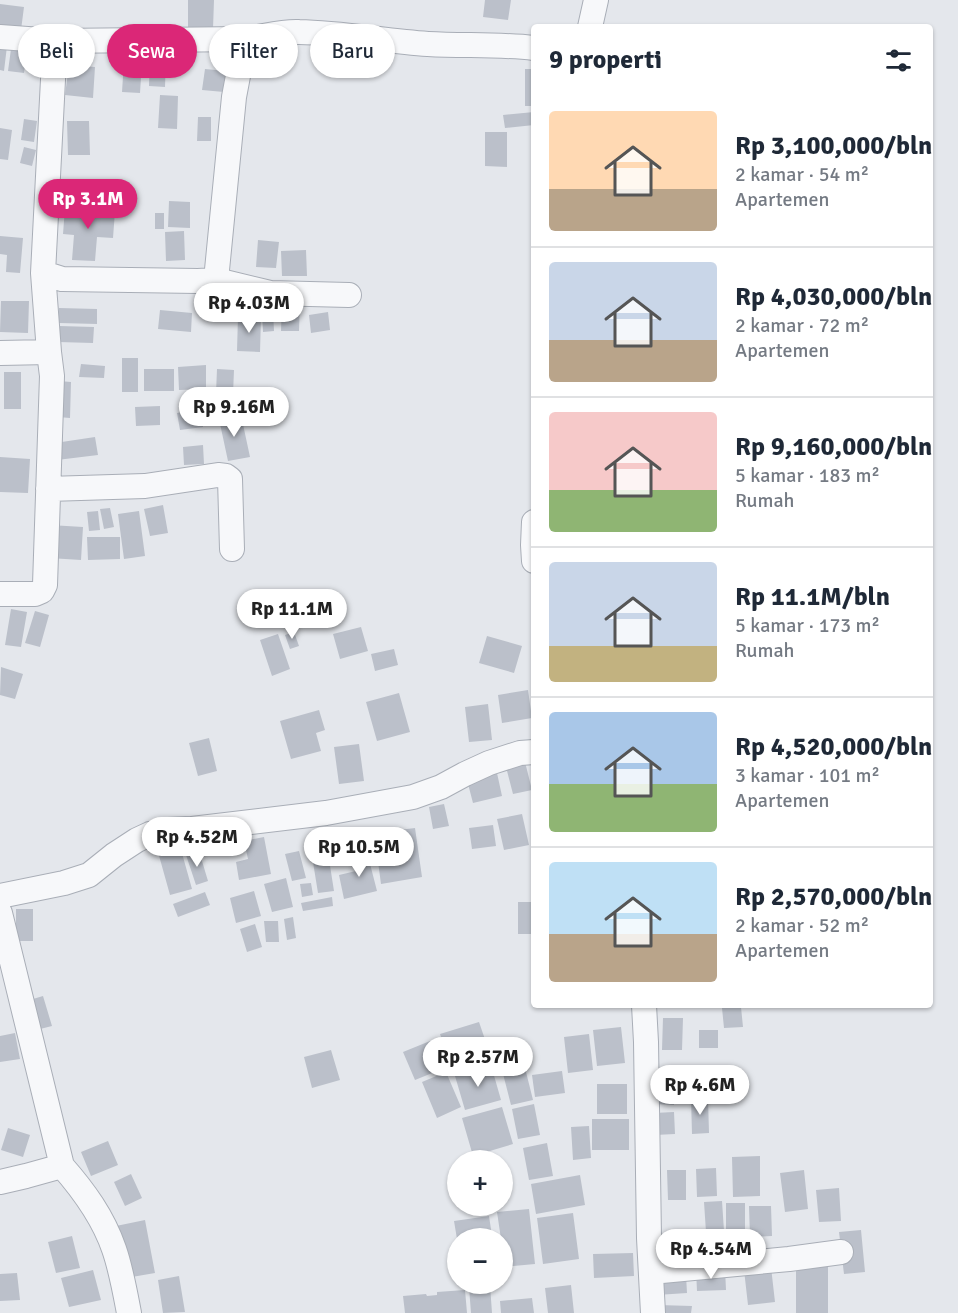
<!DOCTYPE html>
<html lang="id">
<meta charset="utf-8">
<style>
body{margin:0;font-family:Signika,sans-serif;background:#f2f2f3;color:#1f2937;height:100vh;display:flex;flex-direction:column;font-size:22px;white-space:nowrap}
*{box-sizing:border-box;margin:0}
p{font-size:20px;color:#747a83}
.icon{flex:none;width:33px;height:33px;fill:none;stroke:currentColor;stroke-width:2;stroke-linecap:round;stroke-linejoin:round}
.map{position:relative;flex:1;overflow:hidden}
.sheet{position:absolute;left:531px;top:24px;width:402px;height:984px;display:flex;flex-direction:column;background:#fff;border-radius:6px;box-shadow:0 2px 4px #0004}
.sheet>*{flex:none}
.guide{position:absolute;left:18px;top:24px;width:423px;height:54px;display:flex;gap:12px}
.controls{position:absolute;left:447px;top:1150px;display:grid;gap:12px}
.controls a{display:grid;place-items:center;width:66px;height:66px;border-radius:50%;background:#fff;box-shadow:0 2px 4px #0004;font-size:30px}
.price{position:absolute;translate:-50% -51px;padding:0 14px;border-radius:21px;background:#fff;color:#222;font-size:20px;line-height:39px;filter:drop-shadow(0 2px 3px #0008)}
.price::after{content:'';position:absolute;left:50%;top:36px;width:18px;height:14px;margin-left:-9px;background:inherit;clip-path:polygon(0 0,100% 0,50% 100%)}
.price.current{background:#db2777;color:#fff}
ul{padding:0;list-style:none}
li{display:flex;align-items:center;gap:18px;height:150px;padding:0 18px}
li+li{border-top:2px solid #e0e1e3}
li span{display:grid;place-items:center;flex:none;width:168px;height:120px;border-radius:6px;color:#555}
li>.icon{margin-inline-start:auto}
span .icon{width:72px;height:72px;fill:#fffc;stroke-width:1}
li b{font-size:26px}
h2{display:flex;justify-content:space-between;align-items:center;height:72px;padding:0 18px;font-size:26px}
.pill{padding:0 21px;border-radius:27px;background:#fff;box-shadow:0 2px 4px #0004;font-size:21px;line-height:54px}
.pill.current{background:#db2777;color:#fff}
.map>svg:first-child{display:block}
.building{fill:#bbc0ca}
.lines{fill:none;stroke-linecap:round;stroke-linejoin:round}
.street-casing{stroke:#a9aeb7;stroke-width:26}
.street{stroke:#f7f8fa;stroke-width:24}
</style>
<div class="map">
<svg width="958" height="1313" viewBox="0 0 958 1313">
<rect width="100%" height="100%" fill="#e4e7ec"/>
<path class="building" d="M188 0H214L213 29H188Z
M485 0H511L508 20 483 17Z
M0 4 24 7 21 30 0 27Z
M0 45 7 46 4 71 0 70Z
M11 49 27 50 24 73 8 71Z
M150 57 166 58 165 87 149 86Z
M124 61 142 62 140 93 122 92Z
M69 65 95 67 93 98 65 95Z
M205 69 226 71 224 92 202 90Z
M525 69H534V106H525Z
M160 95 178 96 177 129 158 128Z
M534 112V125L505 128 503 115Z
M198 117H211V141H197Z
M24 119 37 121 34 142 21 140Z
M67 121H89L90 155H68Z
M0 128 12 130 8 160 0 159Z
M485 132H507V167L485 166Z
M24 147 36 150 32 166 20 163Z
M169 201 190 202V228L168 227Z
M65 208 115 211 113 238 97 237 95 261 72 260 74 235 63 234Z
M155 213H164V229H155Z
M184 231 185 260 166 261 165 232Z
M0 236 23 238 20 273 6 272 7 255 0 254Z
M258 240 279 242 276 268 256 267Z
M306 250 307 276H282L281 251Z
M282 300 300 301 299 331H281Z
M1 301H29L28 333 0 332Z
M59 308 97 309V324L59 323Z
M160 310 192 313 191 332 158 329Z
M262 311H273L274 331 263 332Z
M328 312 330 330 311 333 309 315Z
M238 316 261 317 260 352 237 351Z
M59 326 94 327 93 343 58 342Z
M122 358H138V392H122Z
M81 364 105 366 104 378 79 377Z
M206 365V389L179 390 178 367Z
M144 369H174V391H144Z
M217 369 234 370 233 394 216 393Z
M4 372H21V409H4Z
M59 381 71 382 70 418 58 417Z
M215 399H229L230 412 216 413Z
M160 406V425L136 426 135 407Z
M200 409 203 427 180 430 177 413Z
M241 415 250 457 228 461 219 419Z
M95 437 98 455 57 460 55 443Z
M203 445 204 464 184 465 183 447Z
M0 457 30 459 28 493 0 492Z
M163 505 168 533 150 536 144 509Z
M110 508 114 527 104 529 100 509Z
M98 511 100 530 89 531 87 512Z
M139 511 145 556 124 559 118 514Z
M50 525 83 527 81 560 49 558Z
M87 537H120V559L88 560Z
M11 609 27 612 21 647 5 645Z
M35 611 49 615 40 647 25 643Z
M361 627 368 651 340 659 333 634Z
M294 632 299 646 290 649 285 635Z
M278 634 290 669 272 676 260 640Z
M487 636 522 646 514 673 479 663Z
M394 649 398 665 375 671 371 654Z
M1 667 23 674 15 699 0 695Z
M528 690 532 718 502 723 498 695Z
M399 693 410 732 377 741 366 702Z
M488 704 492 740 469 742 465 707Z
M319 710 325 730 316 733 321 751 291 759 280 721Z
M209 738 217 771 198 776 189 743Z
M359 744 364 781 339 784 334 747Z
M525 762 532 790 513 794 506 767Z
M497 773 502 796 473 803 467 780Z
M444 804 449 826 433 829 429 807Z
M522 814 529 845 504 850 497 819Z
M493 825 496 846 472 849 469 828Z
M415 828 422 877 381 884 374 832 389 830 393 864 403 863 399 830Z
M264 837 271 874 239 880 236 862 248 859 244 841Z
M180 846 192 889 170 895 158 852Z
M199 851 208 881 196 885 186 855Z
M299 851 306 878 292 881 285 854Z
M367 852 377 891 344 899 339 875 356 871 352 855Z
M328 853 334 891 318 893 312 856Z
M286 878 293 907 272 912 264 884Z
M311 883 313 895 302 897 300 884Z
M254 891 261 916 236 923 230 898Z
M205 892 210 905 178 917 173 904Z
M332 897 333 906 303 911 301 903Z
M518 902H534V934H518Z
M16 909H33V941H16Z
M293 917 296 938 287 940 284 919Z
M264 921H278L279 942H266Z
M255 924 262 947 247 952 240 929Z
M43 996 52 1026 32 1031 23 1002Z
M741 1007 743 1027 724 1028 722 1008Z
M663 1018H683L682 1050H662Z
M479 1022 490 1054 451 1067 440 1034Z
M621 1027 625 1063 597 1066 593 1030Z
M699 1030H718V1048H699Z
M15 1033 20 1059 0 1062V1036Z
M589 1034 593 1070 568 1073 564 1037Z
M435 1039 447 1067 415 1080 403 1052Z
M331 1050 340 1080 312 1088 304 1057Z
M523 1060 533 1100 511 1105 501 1066Z
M491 1065 501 1100 465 1110 455 1076Z
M562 1071 565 1093 535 1097 532 1075Z
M446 1072 461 1107 437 1118 422 1082Z
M597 1084H627V1114H597Z
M656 1096H674V1105L655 1104Z
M691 1098H708L709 1133 692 1134Z
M534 1104 540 1135 518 1139 512 1109Z
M502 1107 513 1144 473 1156 462 1118Z
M674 1112 675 1134 655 1135 654 1113Z
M592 1119H629V1150H592Z
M589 1126 591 1158 573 1160 571 1127Z
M8 1128 30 1135 23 1157 1 1150Z
M108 1141 118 1165 91 1176 81 1152Z
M547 1143 553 1176 529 1180 523 1148Z
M760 1156V1196L733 1197 732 1157Z
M716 1168 717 1196 697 1197 696 1169Z
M667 1170H686V1200H668Z
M804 1170 808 1209 785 1212 780 1173Z
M131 1174 142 1198 125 1206 114 1182Z
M580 1175 585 1205 536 1214 531 1184Z
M839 1188 841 1221 819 1222 816 1190Z
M722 1201 724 1231 706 1232 704 1202Z
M726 1203H745V1232L726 1233Z
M749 1206H771L772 1236 750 1237Z
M529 1209 535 1264 504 1267 502 1239H501L497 1212Z
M573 1213 579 1259 543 1264 537 1218Z
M489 1216 492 1236 474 1239H457L454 1221Z
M145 1220 155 1273 126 1278 116 1226Z
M861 1230 865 1272 844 1274 839 1232Z
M72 1236 80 1268 56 1273 48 1242Z
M633 1253 634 1276 594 1278 593 1254Z
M771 1267 775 1302 748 1305 744 1270Z
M796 1267H828V1313H796Z
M725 1269 726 1290 697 1291 696 1270Z
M93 1270 101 1300 69 1307 61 1278Z
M17 1273 20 1300 0 1301V1274Z
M686 1275 687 1293 657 1295 656 1277Z
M179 1276 185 1312 163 1313 158 1280Z
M490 1285 492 1313H471L469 1287Z
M571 1285 574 1313H548L545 1288Z
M465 1290 467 1313H405L403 1296 426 1294 427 1296 437 1295V1292Z
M532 1298 534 1313H501L500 1301Z
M658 1305 692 1306 691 1313H658Z"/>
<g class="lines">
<defs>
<path id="street" d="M590 27 596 0
M0 37 55 41 245 39C263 37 281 31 299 32 342 33 385 41 428 44 464 46 498 44 534 48
M55 41 43 273 62 279 198 281 216 280 234 97 245 39
M43 273 49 352
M216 280 270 293 349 295
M0 353 49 352 52 376 45 585 42 591 35 594H0
M48 489 145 486 218 475 226 476 230 479 232 549
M534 522 533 545 534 561
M0 896 64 883 89 875 114 855 137 840 150 834 168 830 192 829 326 813 413 797 441 787 465 774 489 763 520 753 534 752
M0 913 62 1166
M644 1005 646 1042 649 1238 653 1313
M0 1182 26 1176 62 1166C84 1191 103 1217 114 1249 121 1269 125 1292 129 1313
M651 1272 789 1259 841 1252"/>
</defs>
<use href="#street" class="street-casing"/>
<use href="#street" class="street"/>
</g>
</svg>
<div class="controls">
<a>+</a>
<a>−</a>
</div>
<b class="price current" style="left:88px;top:230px">Rp 3.1M</b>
<b class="price" style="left:249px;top:334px">Rp 4.03M</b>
<b class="price" style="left:234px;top:438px">Rp 9.16M</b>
<b class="price" style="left:292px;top:640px">Rp 11.1M</b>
<b class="price" style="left:197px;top:868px">Rp 4.52M</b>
<b class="price" style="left:359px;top:878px">Rp 10.5M</b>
<b class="price" style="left:478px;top:1088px">Rp 2.57M</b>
<b class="price" style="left:700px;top:1116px">Rp 4.6M</b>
<b class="price" style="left:711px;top:1280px">Rp 4.54M</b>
<div class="guide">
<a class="pill">Beli</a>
<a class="pill current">Sewa</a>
<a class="pill">Filter</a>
<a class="pill">Baru</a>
</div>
<section class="sheet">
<h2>9 properti<svg class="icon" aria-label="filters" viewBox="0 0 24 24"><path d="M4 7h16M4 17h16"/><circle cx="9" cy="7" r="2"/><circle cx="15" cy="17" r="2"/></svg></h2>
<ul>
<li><span style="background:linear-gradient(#ffd9b3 65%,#b9a48a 0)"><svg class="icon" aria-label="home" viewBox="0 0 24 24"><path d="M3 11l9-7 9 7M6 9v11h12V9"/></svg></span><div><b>Rp 3,100,000/bln</b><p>2 kamar · 54 m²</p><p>Apartemen</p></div></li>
<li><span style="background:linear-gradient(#c9d6e8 65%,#b9a48a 0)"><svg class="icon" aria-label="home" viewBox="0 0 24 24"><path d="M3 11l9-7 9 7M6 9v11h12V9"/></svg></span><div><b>Rp 4,030,000/bln</b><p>2 kamar · 72 m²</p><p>Apartemen</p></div></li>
<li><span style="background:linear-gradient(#f6c9c9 65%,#8fb573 0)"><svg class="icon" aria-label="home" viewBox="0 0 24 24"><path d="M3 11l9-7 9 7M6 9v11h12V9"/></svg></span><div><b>Rp 9,160,000/bln</b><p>5 kamar · 183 m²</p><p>Rumah</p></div></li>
<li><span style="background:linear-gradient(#c9d6e8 70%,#c2b280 0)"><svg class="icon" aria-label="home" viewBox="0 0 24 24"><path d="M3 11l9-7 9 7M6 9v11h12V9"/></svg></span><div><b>Rp 11.1M/bln</b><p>5 kamar · 173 m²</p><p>Rumah</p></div></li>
<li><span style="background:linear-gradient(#a9c7e8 60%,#8fb573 0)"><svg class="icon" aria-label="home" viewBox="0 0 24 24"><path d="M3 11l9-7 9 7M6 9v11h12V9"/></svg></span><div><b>Rp 4,520,000/bln</b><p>3 kamar · 101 m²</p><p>Apartemen</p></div></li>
<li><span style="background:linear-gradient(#bfe0f5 60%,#b9a48a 0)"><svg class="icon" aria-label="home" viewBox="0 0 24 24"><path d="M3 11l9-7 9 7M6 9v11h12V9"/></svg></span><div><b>Rp 2,570,000/bln</b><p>2 kamar · 52 m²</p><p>Apartemen</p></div></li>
</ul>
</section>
</div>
